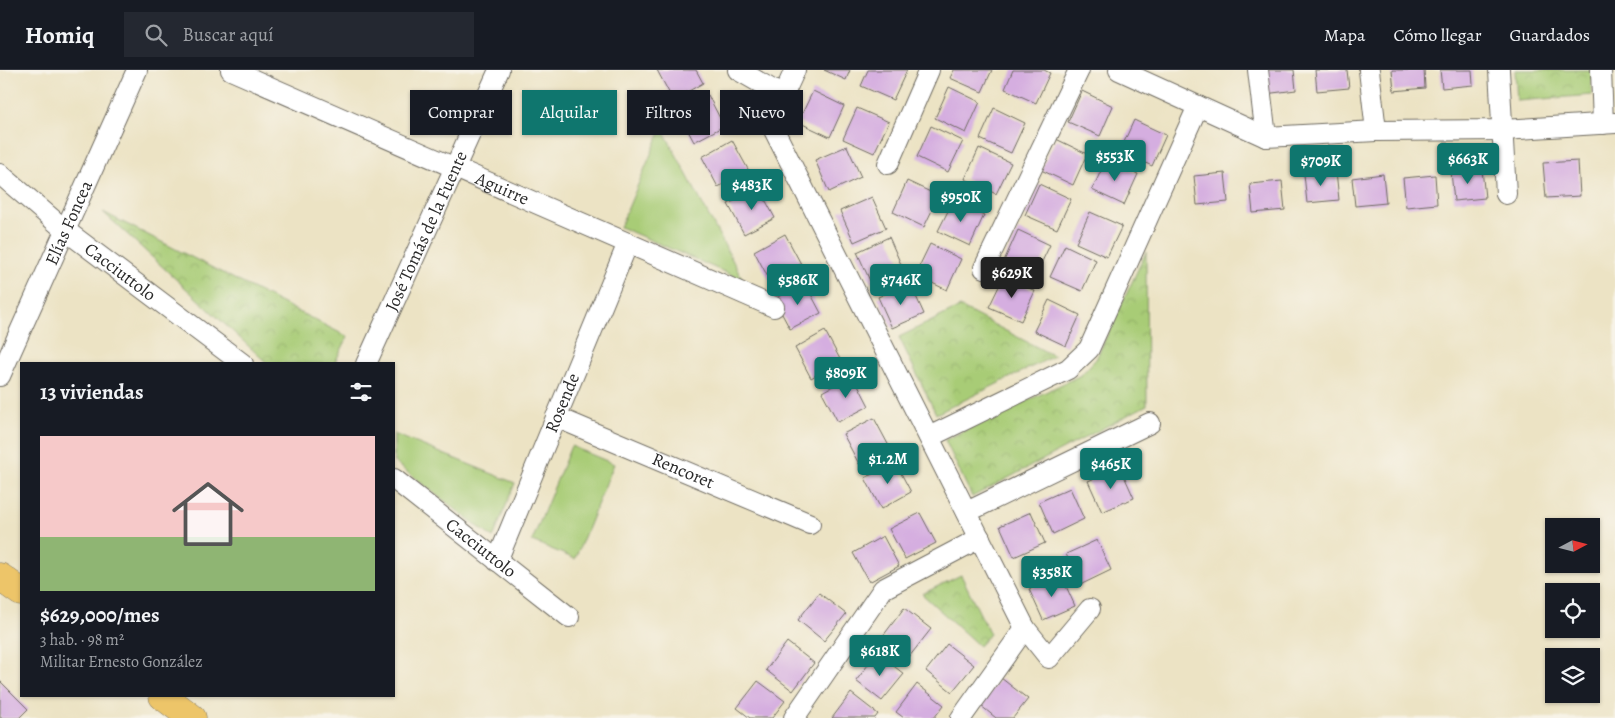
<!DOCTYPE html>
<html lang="es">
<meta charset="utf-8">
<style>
body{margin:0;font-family:Alegreya,serif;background:#242831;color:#f1f3f6;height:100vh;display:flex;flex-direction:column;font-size:19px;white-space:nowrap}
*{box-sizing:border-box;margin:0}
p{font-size:16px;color:#9ea1a6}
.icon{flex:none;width:28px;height:28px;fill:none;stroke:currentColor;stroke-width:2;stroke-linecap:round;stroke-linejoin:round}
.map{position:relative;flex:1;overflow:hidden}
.side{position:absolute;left:20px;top:292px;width:375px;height:335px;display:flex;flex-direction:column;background:#171b24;border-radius:0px;box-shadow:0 1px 4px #0004}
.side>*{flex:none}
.top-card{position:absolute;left:410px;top:20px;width:475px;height:45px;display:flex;gap:10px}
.needle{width:32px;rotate:83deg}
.controls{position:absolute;left:1545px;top:448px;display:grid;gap:10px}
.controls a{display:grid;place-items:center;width:55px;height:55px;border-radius:0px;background:#171b24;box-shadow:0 1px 4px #0004;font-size:25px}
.price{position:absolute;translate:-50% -42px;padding:0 11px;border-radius:5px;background:#0f766e;color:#fff;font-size:16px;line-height:32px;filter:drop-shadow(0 1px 2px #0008)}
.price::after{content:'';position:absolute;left:50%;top:30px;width:15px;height:11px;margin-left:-8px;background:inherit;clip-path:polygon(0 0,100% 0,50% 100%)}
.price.on{background:#222;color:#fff}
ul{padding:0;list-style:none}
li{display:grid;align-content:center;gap:10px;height:265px;padding:0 20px}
li span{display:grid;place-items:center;height:155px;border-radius:0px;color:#555}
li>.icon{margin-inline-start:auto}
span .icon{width:90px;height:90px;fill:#fffc;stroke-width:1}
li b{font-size:21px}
h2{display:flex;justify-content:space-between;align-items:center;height:60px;padding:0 20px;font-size:21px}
.chip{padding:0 18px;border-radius:0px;background:#171b24;box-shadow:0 1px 4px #0004;font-size:18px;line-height:45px}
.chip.on{background:#0f766e;color:#fff}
header{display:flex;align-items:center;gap:30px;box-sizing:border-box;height:70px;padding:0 25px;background:#171b24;border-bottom:1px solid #363941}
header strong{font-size:24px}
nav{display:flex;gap:28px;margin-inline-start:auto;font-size:18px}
.search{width:350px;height:45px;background:#242831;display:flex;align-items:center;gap:12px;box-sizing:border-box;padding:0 18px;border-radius:0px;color:#9ea1a6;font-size:19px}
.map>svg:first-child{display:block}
.grass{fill:#a8cc76;stroke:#6a7c50}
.park{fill:url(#park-crowns);stroke:#6a7c50}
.building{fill:#d5aee0}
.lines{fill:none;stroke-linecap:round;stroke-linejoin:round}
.street-casing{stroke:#6f6b61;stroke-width:22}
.primary-casing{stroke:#6f6b61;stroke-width:29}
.street{stroke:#fff;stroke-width:20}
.primary{stroke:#edc569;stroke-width:28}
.labels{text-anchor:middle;stroke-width:4;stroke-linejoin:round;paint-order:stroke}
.street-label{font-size:18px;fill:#2b2b2b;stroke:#f7f3e8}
</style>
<header>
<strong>Homiq</strong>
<div class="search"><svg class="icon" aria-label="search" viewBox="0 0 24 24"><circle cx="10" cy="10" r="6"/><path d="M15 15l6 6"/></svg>Buscar aquí</div>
<nav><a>Mapa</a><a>Cómo llegar</a><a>Guardados</a></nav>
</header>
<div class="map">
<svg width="1615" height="648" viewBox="0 0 1615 648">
<defs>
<pattern id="park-crowns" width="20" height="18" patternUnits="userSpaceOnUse" patternTransform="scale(1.25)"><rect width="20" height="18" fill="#a8cc76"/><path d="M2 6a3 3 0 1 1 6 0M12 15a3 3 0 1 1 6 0" fill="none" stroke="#91af66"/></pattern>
</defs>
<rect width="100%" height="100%" fill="#f7f3e8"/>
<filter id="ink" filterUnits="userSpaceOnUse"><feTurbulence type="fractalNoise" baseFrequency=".02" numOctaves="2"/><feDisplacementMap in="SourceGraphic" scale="10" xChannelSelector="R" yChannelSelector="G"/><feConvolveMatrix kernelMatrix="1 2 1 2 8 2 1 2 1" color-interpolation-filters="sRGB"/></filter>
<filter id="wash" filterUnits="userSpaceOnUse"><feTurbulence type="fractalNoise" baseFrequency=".0096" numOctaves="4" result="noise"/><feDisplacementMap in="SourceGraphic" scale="20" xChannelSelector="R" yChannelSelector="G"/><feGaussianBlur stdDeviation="1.12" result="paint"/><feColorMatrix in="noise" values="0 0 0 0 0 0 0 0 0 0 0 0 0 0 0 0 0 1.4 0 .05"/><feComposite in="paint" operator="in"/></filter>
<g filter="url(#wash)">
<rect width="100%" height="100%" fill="#ece3c4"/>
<path class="grass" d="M662 58 743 210 620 157Z
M394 364 515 413 493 468 394 392Z
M571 376 614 394 575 489 532 471Z"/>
<path class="park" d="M1515 0H1591L1592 25 1517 31Z
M103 142 348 267 334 294H268Z
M1146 182 1147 335 972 427 945 370 1081 305 1096 289Z
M960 237 1054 286 936 344 899 267Z
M961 505 990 564 979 576 922 524Z"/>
<g id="blocks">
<path class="building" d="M657 0H696L703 13 673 30Z
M824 0H850L846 10Z
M868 0H907L893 30 861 16Z
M954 0H992L982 22 950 8Z
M1013 0H1044L1050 3 1036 33 1005 19Z
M1262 0H1294L1296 20 1265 24Z
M1315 0H1347L1349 18 1317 21Z
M1392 0H1424L1425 18 1394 21Z
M1440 0H1472L1473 15 1442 18Z
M949 17 980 32 966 63 935 48Z
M813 21 844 36 830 67 798 52Z
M1082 21 1113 36 1100 66 1068 52Z
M708 25 724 56 694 72 678 42Z
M857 38 889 52 874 83 843 69Z
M994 38 1025 53 1011 83 980 69Z
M1134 50 1166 65 1152 96 1120 81Z
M931 56 963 71 948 102 917 87Z
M1056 69 1087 84 1073 115 1041 100Z
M732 70 749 101 718 117 702 87Z
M847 76 861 107 829 122 815 90Z
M979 78 1011 93 996 124 965 109Z
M1106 90 1138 104 1124 135 1092 120Z
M1578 91 1580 126 1546 128 1543 93Z
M1482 99 1485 128 1454 131 1451 102Z
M1336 101 1339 130 1307 133 1304 104Z
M1225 103 1228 132 1197 135 1194 106Z
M1383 104 1386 133 1355 136 1352 108Z
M1435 105 1437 134 1406 137 1403 108Z
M907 111 939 126 924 157 893 142Z
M1282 111 1285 140 1253 143 1250 114Z
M1039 114 1071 129 1057 159 1025 145Z
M759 118 775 148 744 164 728 134Z
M872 127 886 158 854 172 840 141Z
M953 131 984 145 970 176 938 161Z
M1090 142 1122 156 1107 187 1076 173Z
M1018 160 1050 175 1035 206 1004 191Z
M785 164 801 194 770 211 754 181Z
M889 167 903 199 871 213 857 182Z
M930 174 961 189 947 220 915 205Z
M1065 175 1096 190 1082 221 1050 207Z
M1004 206 1035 221 1021 251 989 237Z
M805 213 821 243 790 259 774 229Z
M910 213 924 244 892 258 878 227Z
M1049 230 1080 245 1066 276 1034 261Z
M825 261 841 291 811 308 795 278Z
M853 305 869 336 838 352 822 322Z
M874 348 890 378 859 394 843 364Z
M895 392 911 422 881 439 865 408Z
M1120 397 1134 428 1102 442 1088 411Z
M1070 418 1084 449 1053 464 1039 432Z
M1031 442 1045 473 1014 487 1000 456Z
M920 443 936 473 905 489 889 459Z
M883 466 899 496 869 512 853 483Z
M1097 470 1111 500 1080 515 1066 484Z
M1061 505 1075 536 1043 550 1029 519Z
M819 523 846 544 824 571 798 550Z
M904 538 931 559 909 587 883 566Z
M787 572 814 593 793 621 766 600Z
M947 574 974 595 952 622 926 601Z
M877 583 904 604 882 631 856 611Z
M1001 608 1028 629 1013 648H996L980 635Z
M0 611 28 639 19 648H0Z
M758 611 785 631 772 648H750L737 638Z
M917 614 944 635 934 648H904L896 642Z
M851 623 878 644 875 648H832Z"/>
</g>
</g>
<g filter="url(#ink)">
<use href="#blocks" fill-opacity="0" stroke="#6f6b61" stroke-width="1"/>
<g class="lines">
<defs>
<g id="street">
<path id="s1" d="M231 0 774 237"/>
<path d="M738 0 783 26"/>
<path d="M795 0 783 26 773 58 1025 558 1049 588 1090 539"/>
<path d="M1119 0 1266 67 1376 61 1503 60 1615 53"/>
<path d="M1258 0 1266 67"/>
<path d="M1369 0 1376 61"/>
<path d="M1499 0 1506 124"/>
<path d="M1601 0 1603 54"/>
<path d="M888 94 929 0"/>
<path id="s2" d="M0 104 65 160 243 294"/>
<path d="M984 198 1079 0"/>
<path id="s3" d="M366 294 499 0"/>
<path id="s4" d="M0 306 137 0"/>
<path id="s5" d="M556 347 810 454"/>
<path d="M929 367 1068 299 1089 279 1198 36"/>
<path id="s6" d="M394 409 569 547"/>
<path d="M967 442 1150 353"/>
<path id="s7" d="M497 491 628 173"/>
<path d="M794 648 883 519 980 468"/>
<path d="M961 648 1025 558"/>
</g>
<path id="primary" d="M0 507 21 522
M163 626 192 648"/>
</defs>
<use href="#street" class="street-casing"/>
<use href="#primary" class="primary-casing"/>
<use href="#street" class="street"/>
<use href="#primary" class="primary"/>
</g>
</g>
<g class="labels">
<g class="street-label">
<text dy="6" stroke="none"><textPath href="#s1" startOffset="296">Aguirre</textPath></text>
<text dy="6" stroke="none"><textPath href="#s4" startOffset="168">Elías Foncea</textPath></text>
<text dy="6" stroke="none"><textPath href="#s3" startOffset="146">José Tomás de la Fuente</textPath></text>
<text dy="6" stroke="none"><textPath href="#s2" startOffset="155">Cacciuttolo</textPath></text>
<text dy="6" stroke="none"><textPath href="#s7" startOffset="171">Rosende</textPath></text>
<text dy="6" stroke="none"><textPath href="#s5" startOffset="138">Rencoret</textPath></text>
<text dy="6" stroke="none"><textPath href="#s6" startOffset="111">Cacciuttolo</textPath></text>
</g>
</g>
</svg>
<div class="controls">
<a><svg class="needle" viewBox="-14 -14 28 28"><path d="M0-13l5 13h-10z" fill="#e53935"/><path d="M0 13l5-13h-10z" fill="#9ea1a6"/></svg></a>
<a><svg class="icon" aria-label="locate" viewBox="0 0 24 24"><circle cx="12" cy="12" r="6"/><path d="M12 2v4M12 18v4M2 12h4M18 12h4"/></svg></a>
<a><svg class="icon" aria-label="layers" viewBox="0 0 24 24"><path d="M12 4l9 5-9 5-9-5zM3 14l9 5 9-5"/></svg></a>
</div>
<b class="price" style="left:1115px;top:112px">$553K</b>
<b class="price" style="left:1468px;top:115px">$663K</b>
<b class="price" style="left:1321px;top:117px">$709K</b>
<b class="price" style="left:752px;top:141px">$483K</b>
<b class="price" style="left:961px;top:153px">$950K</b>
<b class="price on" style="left:1012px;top:229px">$629K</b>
<b class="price" style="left:798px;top:236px">$586K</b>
<b class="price" style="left:901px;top:236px">$746K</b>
<b class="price" style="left:846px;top:329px">$809K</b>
<b class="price" style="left:888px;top:415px">$1.2M</b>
<b class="price" style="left:1111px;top:420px">$465K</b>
<b class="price" style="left:1052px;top:528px">$358K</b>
<b class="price" style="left:880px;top:607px">$618K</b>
<div class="top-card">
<a class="chip">Comprar</a>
<a class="chip on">Alquilar</a>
<a class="chip">Filtros</a>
<a class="chip">Nuevo</a>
</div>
<section class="side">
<h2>13 viviendas<svg class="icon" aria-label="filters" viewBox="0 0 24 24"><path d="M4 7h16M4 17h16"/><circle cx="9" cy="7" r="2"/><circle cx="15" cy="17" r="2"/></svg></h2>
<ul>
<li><span style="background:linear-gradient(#f6c9c9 65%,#8fb573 0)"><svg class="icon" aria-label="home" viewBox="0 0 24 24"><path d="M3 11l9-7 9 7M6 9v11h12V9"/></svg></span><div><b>$629,000/mes</b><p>3 hab. · 98 m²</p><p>Militar Ernesto González</p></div></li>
</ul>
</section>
</div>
